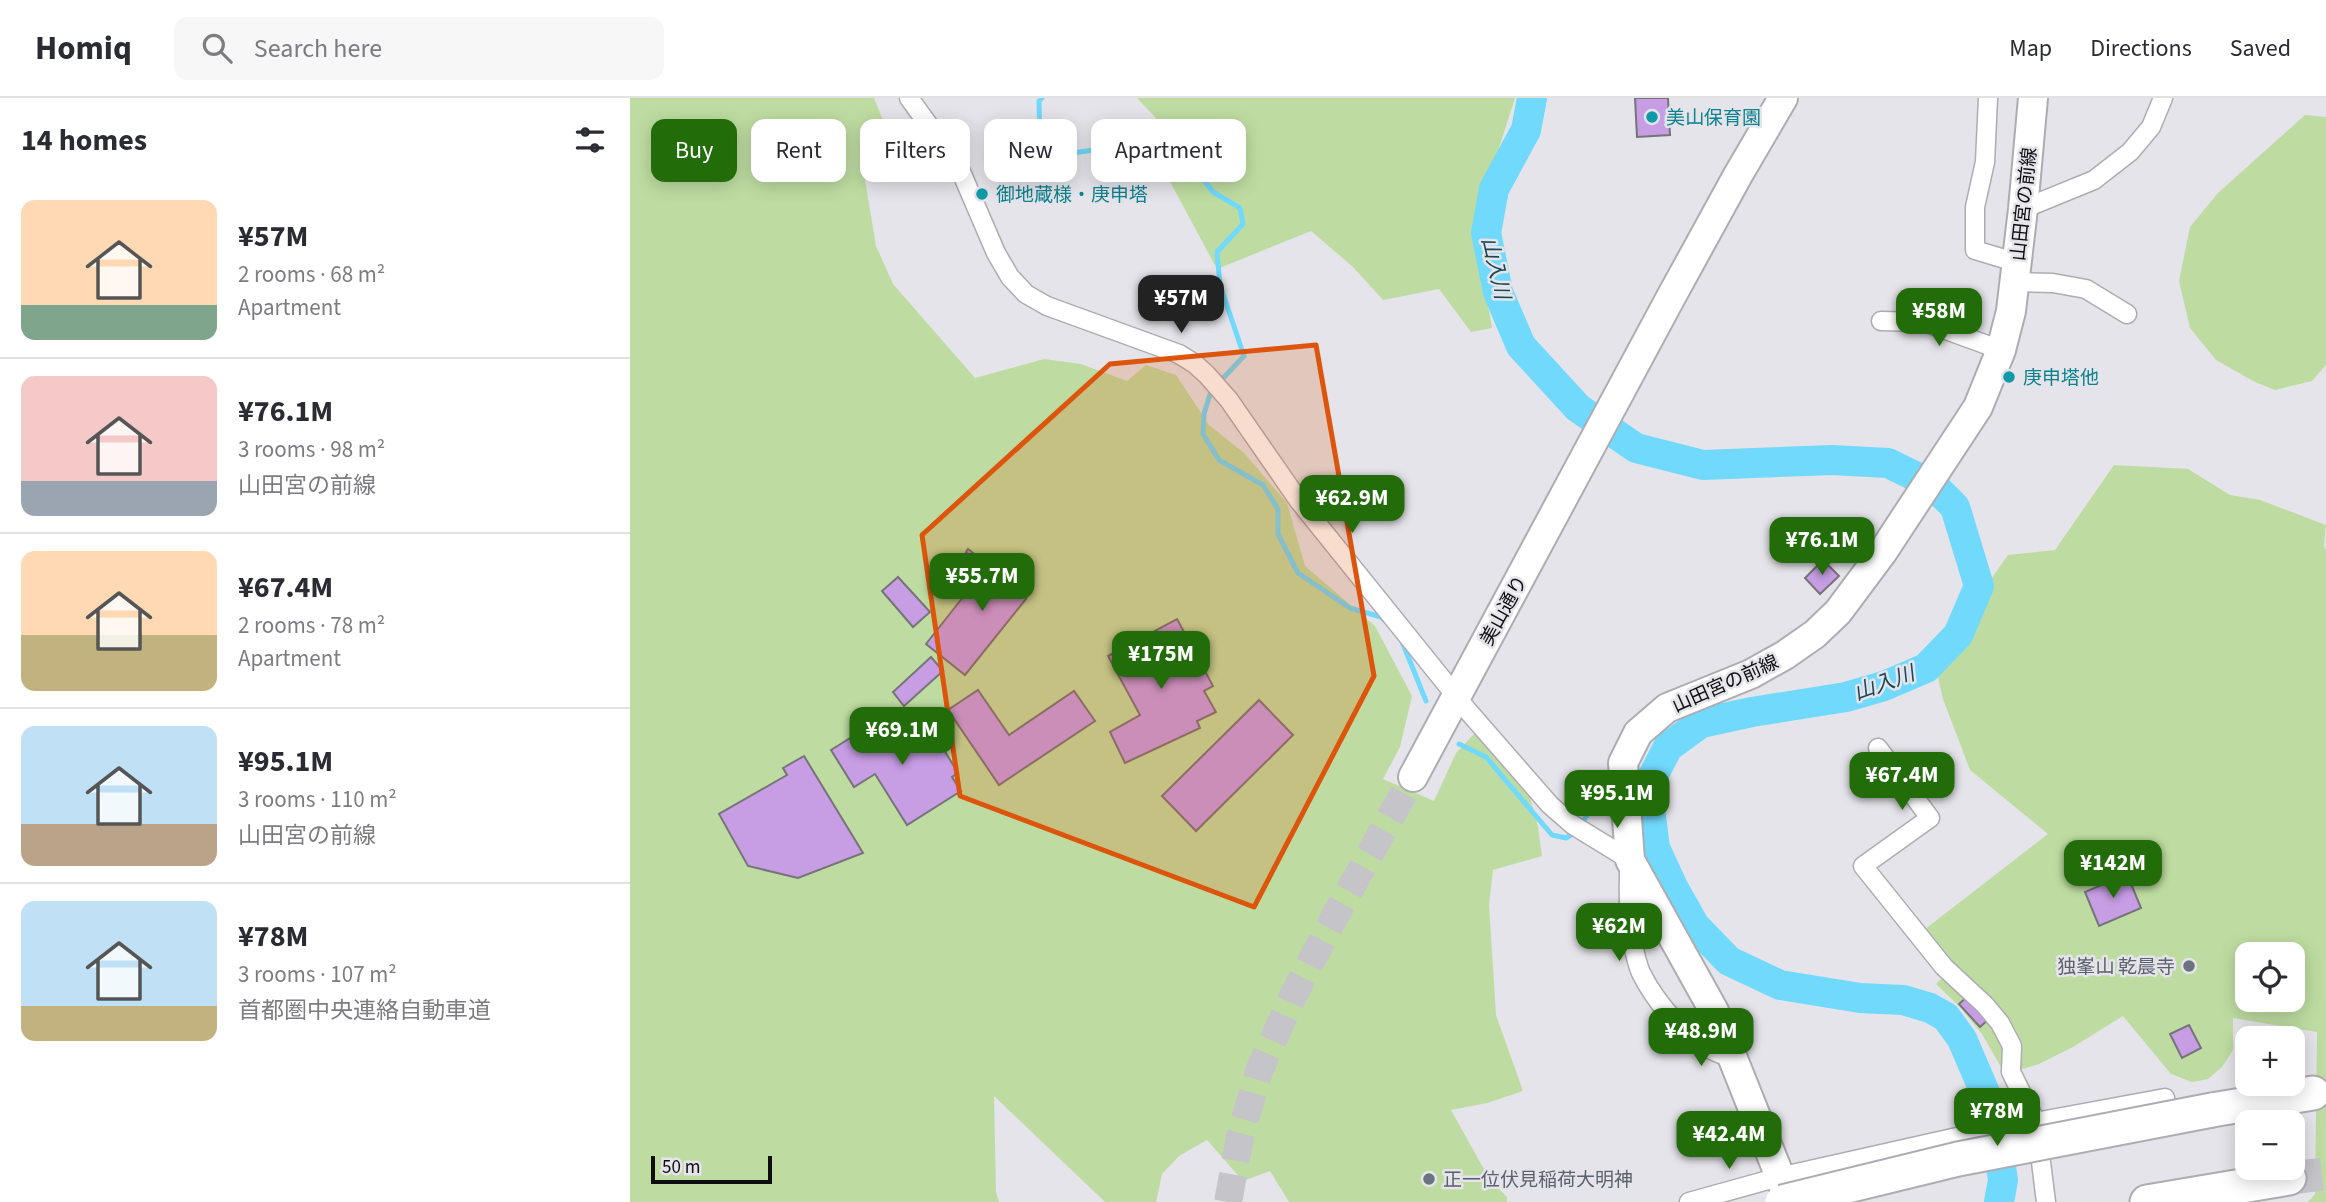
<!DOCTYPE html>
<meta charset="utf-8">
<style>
body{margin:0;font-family:"Source Sans 3","Noto Sans JP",sans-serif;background:#f7f7f7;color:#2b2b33;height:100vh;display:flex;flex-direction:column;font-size:26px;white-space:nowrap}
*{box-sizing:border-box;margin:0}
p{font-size:23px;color:#7c7c81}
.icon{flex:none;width:38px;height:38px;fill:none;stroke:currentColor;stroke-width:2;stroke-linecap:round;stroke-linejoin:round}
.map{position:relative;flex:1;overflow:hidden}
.panel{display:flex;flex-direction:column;background:#fff;width:630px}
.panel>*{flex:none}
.guide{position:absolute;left:21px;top:21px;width:665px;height:63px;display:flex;gap:14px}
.controls{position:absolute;left:1605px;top:844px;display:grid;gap:14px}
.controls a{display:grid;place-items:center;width:70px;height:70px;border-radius:14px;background:#fff;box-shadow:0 4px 18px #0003;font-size:35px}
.scale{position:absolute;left:21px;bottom:18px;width:121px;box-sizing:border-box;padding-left:7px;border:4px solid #0e0e10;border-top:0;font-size:19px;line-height:24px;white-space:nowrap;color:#0e0e10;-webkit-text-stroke:5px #e4e4ea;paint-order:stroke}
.price{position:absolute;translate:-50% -60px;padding:0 16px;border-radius:14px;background:#236c0a;color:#fff;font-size:23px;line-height:46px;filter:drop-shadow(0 2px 4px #0008)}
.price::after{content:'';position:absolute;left:50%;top:42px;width:21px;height:16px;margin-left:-10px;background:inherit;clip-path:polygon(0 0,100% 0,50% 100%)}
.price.on{background:#222;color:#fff}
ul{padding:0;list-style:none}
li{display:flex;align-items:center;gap:21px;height:175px;padding:0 21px}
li+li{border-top:2px solid #e1e1e2}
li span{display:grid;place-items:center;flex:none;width:196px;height:140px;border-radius:14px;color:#555}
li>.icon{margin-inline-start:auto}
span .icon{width:84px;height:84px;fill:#fffc;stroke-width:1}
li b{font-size:30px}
h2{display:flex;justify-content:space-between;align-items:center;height:84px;padding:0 21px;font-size:30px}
.chip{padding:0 24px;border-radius:14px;background:#fff;box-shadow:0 4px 18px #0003;font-size:24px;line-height:63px}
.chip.on{background:#236c0a;color:#fff}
header{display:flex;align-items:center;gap:42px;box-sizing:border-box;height:98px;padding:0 35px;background:#fff;border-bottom:2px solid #e1e1e2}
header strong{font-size:33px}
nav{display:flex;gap:38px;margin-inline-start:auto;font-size:24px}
.search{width:490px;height:63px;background:#f7f7f7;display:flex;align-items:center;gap:18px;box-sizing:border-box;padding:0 24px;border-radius:14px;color:#7c7c81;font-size:26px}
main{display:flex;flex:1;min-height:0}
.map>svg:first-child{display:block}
.green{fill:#bedca1;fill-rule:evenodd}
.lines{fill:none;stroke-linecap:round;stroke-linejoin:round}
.stream{stroke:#71d9fc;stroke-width:5}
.river{stroke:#71d9fc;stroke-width:30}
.building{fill:#c79de4;stroke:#777479;stroke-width:2}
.primary-tunnel{stroke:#c4c4c9;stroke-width:28;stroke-dasharray:28 14;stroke-linecap:butt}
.motorway-tunnel{stroke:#c4c4c9;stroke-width:33;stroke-dasharray:33 17;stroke-linecap:butt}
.minor-casing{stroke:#acacb2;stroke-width:21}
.primary-casing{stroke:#acacb2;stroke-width:32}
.motorway-casing{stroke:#acacb2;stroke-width:37}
.minor{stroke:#fff;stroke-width:18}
.primary{stroke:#fff;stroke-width:28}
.motorway{stroke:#fff;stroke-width:33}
.motorway-bridge-casing{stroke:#acacb2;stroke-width:37;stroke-linecap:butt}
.motorway-bridge{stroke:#fff;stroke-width:33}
.marked{fill:#dd550c;fill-opacity:0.2;stroke:#dd550c;stroke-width:5;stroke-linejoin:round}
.culture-dot{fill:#0f9aa8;stroke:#e4e4ea;stroke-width:2.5}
.worship-dot{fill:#6b7280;stroke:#e4e4ea;stroke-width:2.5}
.labels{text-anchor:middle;stroke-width:5;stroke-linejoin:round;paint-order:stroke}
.culture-label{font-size:19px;fill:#0d838f;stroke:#e4e4ea;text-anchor:start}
.street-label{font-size:19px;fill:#0e0e10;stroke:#e4e4ea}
.worship-label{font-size:19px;fill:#5b616d;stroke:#e4e4ea;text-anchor:end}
.water-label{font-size:21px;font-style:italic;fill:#1a4856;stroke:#e4e4ea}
</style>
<header>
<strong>Homiq</strong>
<div class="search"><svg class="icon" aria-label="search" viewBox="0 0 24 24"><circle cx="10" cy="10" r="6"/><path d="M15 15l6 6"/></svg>Search here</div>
<nav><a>Map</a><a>Directions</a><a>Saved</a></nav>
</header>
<main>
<section class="panel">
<h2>14 homes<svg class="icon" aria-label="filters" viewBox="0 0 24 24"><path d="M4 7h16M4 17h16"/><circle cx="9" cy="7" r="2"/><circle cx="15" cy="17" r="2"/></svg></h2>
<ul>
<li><span style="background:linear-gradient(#ffd9b3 75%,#7fa58c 0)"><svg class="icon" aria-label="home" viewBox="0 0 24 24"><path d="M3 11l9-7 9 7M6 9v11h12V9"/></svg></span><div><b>¥57M</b><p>2 rooms · 68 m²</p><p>Apartment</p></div></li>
<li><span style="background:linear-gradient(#f6c9c9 75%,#9aa5b1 0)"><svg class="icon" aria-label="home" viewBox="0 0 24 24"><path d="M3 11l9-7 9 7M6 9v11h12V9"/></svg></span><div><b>¥76.1M</b><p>3 rooms · 98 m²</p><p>山田宮の前線</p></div></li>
<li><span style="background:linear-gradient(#ffd9b3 60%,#c2b280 0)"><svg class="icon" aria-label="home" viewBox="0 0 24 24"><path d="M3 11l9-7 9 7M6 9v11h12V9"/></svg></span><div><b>¥67.4M</b><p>2 rooms · 78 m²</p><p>Apartment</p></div></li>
<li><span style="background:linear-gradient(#bfe0f5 70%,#b9a48a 0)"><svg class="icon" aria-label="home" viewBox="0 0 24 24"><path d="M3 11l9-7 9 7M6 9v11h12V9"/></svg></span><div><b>¥95.1M</b><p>3 rooms · 110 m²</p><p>山田宮の前線</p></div></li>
<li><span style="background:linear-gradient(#bfe0f5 75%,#c2b280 0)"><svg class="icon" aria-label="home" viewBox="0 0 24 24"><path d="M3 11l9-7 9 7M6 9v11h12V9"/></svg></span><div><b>¥78M</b><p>3 rooms · 107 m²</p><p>首都圏中央連絡自動車道</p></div></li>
</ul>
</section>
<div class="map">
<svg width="1696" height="1104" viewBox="0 0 1696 1104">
<rect width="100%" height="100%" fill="#e4e4ea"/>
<path class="green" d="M0 0H244L265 52 234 76 246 148 263 186 345 280 414 261 451 266 497 283 516 267 546 277 579 327 614 355 657 405 675 468 745 528 782 598 770 649 753 681 804 703 826 655 845 635 898 692 908 729 912 758 863 772 859 806 866 917 893 993 857 1005 821 1012 860 1082 877 1099V1104H659L640 1073 613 1083 577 1042 549 1058 532 1076 526 1104H475L364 998 366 1094 369 1104H0Z
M507 0H885L844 128 862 230 841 234 809 191 753 202 723 169 681 133 587 171 537 78V46L525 19Z
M1675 17 1696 19V267L1682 283 1645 292 1625 284 1586 262 1560 230 1549 183 1560 129 1588 95Z
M1484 367 1558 371 1600 397 1630 402 1696 427 1694 448 1696 452V1104H1678L1685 1096 1687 934 1603 920V952L1592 969 1578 981 1562 984 1541 976 1493 918 1443 949 1409 966 1375 976 1352 936 1329 908 1306 886 1322 871 1290 835 1418 736 1340 672 1313 601 1304 562 1378 457 1425 452ZM1617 856H1662V901H1617Z"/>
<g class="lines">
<path class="stream" d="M412 0 409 3 410 47 416 59 470 51 557 60 583 94 610 110 613 126 587 154 590 187 614 258 581 293 574 316 573 336 589 362 633 387 648 411V436L668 475 720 510 751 519 754 522
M773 546 796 603
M829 646 856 659 922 737 936 740 946 734 984 676
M1004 675 1021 682"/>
<path class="river" d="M902 0 896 32 864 91 856 135 868 194 891 248 948 310 1006 350 1073 367 1202 362 1258 365 1303 387 1325 409 1349 488 1328 537 1296 570 1254 588 1216 599 1122 614 1071 625 1038 649 1021 682 1020 710 1025 750 1043 789 1065 828 1099 863 1150 887 1230 900 1273 902 1300 910 1316 919 1332 941 1362 1011 1373 1082 1369 1104"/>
</g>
<path class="building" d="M1005 0H1038L1040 37 1007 39Z
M338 451 359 467 371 460 388 462 399 475 401 483 396 501 335 577 296 546 356 470 336 454Z
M1193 462 1209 478 1190 496 1175 480Z
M268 479 300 514 283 529 252 493Z
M547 521 583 588 574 593 586 614 567 623 570 630 495 665 480 634 510 617 478 558Z
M301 559 313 573 274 608 263 594Z
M348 592 379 637 444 593 465 623 369 687 318 612Z
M629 602 663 637 566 733 532 698Z
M294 619 328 675 322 679 331 693 277 727 245 676 224 689 201 652 249 622 261 640Z
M174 658 233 755 168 780 118 768 89 716 157 677 153 670Z
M1497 776 1511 810 1469 828 1455 794Z
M1339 897 1359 921 1350 929 1329 906Z
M1559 927 1571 950 1552 960 1540 936Z"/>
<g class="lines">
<path class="primary-tunnel" d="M598 1104 610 1039 629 973 663 898 706 816 783 679"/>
<path class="motorway-tunnel" d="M1659 1080 1696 1076"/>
<defs>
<path id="minor" d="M279 0 329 69 366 155 380 179 396 196 417 208 549 256 565 266 577 277 599 302 669 403 838 613 920 707 943 727 1000 762C997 793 999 846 1011 875 1020 893 1032 909 1045 923 1063 942 1079 954 1104 960
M1358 0 1355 64 1345 109V152L1388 165
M1393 111 1464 82 1500 54 1521 29 1533 0
M1384 184 1423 185 1456 191 1497 216
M1251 223 1294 224 1371 252
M1248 650 1300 720 1233 768 1314 869 1355 907 1370 925 1382 948 1381 974 1406 1024 1416 1104
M1059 1104 1149 1079 1336 1037 1535 1000"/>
<path id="primary" d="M783 679 1041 199 1108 77 1153 0
M1160 1104 1084 913 1000 762 993 665 1008 635 1037 610 1121 576 1155 557 1185 536 1208 514 1252 455 1348 309 1371 252 1381 213 1393 111 1403 0"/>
<path id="motorway" d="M1582 1012 1683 995
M1517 1104 1659 1080"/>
</defs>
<use href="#minor" class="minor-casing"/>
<use href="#primary" class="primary-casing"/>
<use href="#motorway" class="motorway-casing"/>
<use href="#minor" class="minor"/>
<use href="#primary" class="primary"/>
<use href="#motorway" class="motorway"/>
<defs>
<path id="motorway-bridge" d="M1152 1104 1328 1061 1582 1012"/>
</defs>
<use href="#motorway-bridge" class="motorway-bridge-casing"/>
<use href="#motorway-bridge" class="motorway-bridge"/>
</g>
<path class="marked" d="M686 247 744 578 624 809 330 698 292 437 480 266Z"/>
<g class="culture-dot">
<circle cx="1022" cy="19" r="7"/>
<circle cx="352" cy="96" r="7"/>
<circle cx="1379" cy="279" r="7"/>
</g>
<g class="worship-dot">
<circle cx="1559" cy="868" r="7"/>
<circle cx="799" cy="1081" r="7"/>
</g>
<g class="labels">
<g class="culture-label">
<text x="1036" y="26">美山保育園</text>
<text x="366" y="103">御地蔵様・庚申塔</text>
<text x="1393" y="286">庚申塔他</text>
</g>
<g class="street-label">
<text transform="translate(1393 106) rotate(-84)" y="7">山田宮の前線</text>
<text transform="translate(873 512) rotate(-61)" y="7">美山通り</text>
<text transform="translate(1095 585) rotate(-24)" y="7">山田宮の前線</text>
</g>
<g class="worship-label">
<text x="1545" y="875">独峯山 乾晨寺</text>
<text x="813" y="1088" text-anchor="start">正一位伏見稲荷大明神</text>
</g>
<g class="water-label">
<text transform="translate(866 170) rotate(77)" y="7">山入川</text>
<text transform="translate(1254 585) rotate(-20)" y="7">山入川</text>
</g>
</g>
</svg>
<div class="controls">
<a><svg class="icon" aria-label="locate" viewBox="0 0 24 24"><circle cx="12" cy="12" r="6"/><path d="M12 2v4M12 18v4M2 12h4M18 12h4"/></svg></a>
<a>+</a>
<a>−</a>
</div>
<div class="scale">50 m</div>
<b class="price on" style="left:551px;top:237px">¥57M</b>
<b class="price" style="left:1309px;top:250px">¥58M</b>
<b class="price" style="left:722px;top:437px">¥62.9M</b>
<b class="price" style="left:1192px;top:479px">¥76.1M</b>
<b class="price" style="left:352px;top:515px">¥55.7M</b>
<b class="price" style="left:531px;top:593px">¥175M</b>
<b class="price" style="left:272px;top:669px">¥69.1M</b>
<b class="price" style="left:1272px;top:714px">¥67.4M</b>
<b class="price" style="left:987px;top:732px">¥95.1M</b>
<b class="price" style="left:1483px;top:802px">¥142M</b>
<b class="price" style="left:989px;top:865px">¥62M</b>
<b class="price" style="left:1071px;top:970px">¥48.9M</b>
<b class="price" style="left:1367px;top:1050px">¥78M</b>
<b class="price" style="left:1099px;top:1073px">¥42.4M</b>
<div class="guide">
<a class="chip on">Buy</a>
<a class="chip">Rent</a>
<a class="chip">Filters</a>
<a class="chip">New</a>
<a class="chip">Apartment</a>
</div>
</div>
</main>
